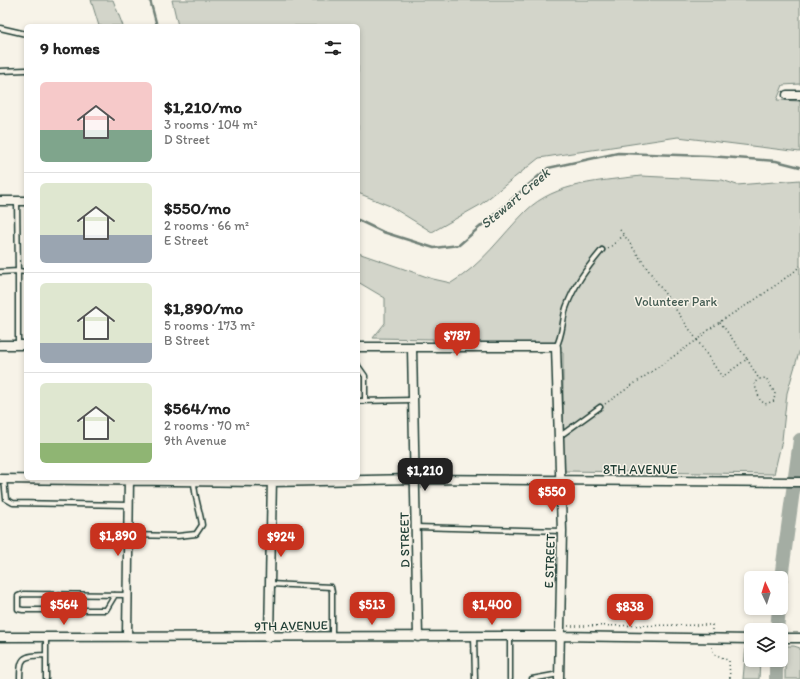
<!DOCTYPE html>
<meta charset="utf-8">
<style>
body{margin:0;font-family:Itim,sans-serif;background:#f2f2f2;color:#222;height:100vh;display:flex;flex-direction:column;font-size:15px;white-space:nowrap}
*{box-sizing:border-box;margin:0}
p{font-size:13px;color:#767676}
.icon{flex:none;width:22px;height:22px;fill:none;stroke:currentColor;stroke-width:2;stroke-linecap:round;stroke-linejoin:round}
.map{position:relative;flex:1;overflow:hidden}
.details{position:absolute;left:24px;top:24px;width:336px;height:456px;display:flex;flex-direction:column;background:#fff;border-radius:6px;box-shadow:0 2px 6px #0003}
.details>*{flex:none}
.needle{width:26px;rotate:356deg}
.fabs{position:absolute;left:744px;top:571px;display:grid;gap:8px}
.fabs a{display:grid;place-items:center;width:44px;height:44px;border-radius:6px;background:#fff;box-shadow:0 2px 6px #0003;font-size:20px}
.price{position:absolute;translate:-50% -34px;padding:0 9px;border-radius:8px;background:#c8321e;color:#fff;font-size:13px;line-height:26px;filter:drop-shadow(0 1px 2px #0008)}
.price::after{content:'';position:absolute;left:50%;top:24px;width:12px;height:9px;margin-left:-6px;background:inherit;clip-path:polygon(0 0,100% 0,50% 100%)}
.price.current{background:#222;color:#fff}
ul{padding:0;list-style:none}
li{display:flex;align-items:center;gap:12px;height:100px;padding:0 16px}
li+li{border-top:1px solid #e0e0e0}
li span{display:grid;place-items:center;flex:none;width:112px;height:80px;border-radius:6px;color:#555}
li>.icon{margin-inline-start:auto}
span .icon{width:48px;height:48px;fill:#fffc;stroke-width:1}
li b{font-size:17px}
h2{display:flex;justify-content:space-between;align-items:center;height:48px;padding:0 16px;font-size:17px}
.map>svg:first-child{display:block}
.green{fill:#d3d5ca;stroke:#79897f}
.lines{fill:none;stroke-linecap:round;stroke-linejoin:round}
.stream{stroke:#6f8077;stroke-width:2.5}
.river{stroke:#a4ada3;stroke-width:14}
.lane-casing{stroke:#1f3d34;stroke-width:7}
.street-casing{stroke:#1f3d34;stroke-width:11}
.path{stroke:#1f3d34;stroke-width:1.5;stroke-dasharray:1 3;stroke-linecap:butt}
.lane{stroke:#f7f3e8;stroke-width:4}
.street{stroke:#f7f3e8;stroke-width:8}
.labels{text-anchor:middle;stroke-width:3;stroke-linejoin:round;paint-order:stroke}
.park-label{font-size:13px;fill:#435b52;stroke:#f7f3e8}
.street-label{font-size:13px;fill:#1f3d34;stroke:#f7f3e8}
.water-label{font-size:14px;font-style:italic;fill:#405950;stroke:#f7f3e8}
</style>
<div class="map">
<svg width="800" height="679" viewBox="0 0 800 679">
<rect width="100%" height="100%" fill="#f7f3e8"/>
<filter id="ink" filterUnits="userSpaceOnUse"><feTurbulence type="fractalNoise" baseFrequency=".025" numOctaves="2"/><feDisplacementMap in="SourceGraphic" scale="8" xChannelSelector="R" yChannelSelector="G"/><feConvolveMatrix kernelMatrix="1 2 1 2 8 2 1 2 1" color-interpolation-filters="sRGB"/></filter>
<g filter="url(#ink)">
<path class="green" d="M91 0H113L123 26H99Z
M172 0H800V84L783 85 777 100 800 101V152L678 137 539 158 480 205 432 232 390 206 358 193V26H178Z
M641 176 722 180 737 185 800 180V349L787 393 782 440 774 474 565 471 563 462V352L544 349 434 350 433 339 373 338 385 323V298L358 282V253L433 279 451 283C482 265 501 236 526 211 555 182 603 181 641 176Z
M746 646H751V660H760L759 679H743Z
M785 646H794L800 648V679H785Z"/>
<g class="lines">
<path class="stream" d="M150 0 157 26
M358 220 383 232 434 248 459 245 548 168 618 153 709 156 776 161 800 167"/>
<path class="river" d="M781 578 800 440
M777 630 779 608
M776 679V660"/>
<defs>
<path id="lane" d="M0 28 26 34
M0 71 26 70
M0 272 18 271 17 201
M18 345V271L26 272
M556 347C563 335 562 321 566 308 574 285 587 268 602 250
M358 366 365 376V401
M358 401 413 400
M560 436 600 407
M4 479 6 499 13 503 128 505
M416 527 562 531
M128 535 178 536 196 534 202 525C200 510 194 496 194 481
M270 584 331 587 332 592V636
M115 595 106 610H23L18 609V596L23 594 127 595
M46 636V679
M474 636 475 679
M20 679C20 656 23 656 45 655
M510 679V636
M532 679 559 674"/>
<path id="street" d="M787 95H800
M0 201H26
M0 345H26
M358 347H556L562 531 559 679
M412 348 418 637
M0 479 272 482 414 479 800 482
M127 636 129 478
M0 637 560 636 751 639
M269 637 272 478
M781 638H800"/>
</defs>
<use href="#lane" class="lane-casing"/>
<use href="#street" class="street-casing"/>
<path class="path" d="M620 230 624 235
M720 322 747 359 722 377 697 340C710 328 725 318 740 309 759 298 777 284 795 271L800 266
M747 359 759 379 766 378 775 393 774 401 765 404 760 400 754 383 759 379
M605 404 697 340 624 235 608 249
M568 626 712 625V631
M712 647 713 653 729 661 730 679"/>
<use href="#lane" class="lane"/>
<use href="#street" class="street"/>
</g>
</g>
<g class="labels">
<g class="park-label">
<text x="676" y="306">Volunteer Park</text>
</g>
<g class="street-label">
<text x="640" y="474">8TH AVENUE</text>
<text transform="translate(404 540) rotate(-91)" y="5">D STREET</text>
<text transform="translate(549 561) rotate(-88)" y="5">E STREET</text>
<text transform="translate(291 625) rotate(-1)" y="5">9TH AVENUE</text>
</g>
<g class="water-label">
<text transform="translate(515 198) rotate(-40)" y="5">Stewart Creek</text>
</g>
</g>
</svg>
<div class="fabs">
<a><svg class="needle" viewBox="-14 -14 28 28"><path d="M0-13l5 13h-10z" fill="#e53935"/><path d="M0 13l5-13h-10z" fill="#767676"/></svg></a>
<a><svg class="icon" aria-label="layers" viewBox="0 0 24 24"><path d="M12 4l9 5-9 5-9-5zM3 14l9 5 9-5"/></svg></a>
</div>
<b class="price" style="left:457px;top:357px">$787</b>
<b class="price current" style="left:425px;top:492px">$1,210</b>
<b class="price" style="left:552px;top:513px">$550</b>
<b class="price" style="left:118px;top:557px">$1,890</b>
<b class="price" style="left:281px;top:558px">$924</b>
<b class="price" style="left:64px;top:626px">$564</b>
<b class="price" style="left:372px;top:626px">$513</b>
<b class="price" style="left:492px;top:626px">$1,400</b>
<b class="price" style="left:630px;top:628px">$838</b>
<section class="details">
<h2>9 homes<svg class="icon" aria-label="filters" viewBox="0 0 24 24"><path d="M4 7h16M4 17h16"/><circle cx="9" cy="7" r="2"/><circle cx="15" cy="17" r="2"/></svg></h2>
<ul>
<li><span style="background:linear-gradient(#f6c9c9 60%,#7fa58c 0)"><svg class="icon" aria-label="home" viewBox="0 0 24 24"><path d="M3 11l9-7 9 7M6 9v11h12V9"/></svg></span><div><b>$1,210/mo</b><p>3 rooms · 104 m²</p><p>D Street</p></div></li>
<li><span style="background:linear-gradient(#dfe7d0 65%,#9aa5b1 0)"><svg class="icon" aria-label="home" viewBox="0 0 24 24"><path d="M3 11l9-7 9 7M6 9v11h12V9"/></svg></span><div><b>$550/mo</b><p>2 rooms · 66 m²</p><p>E Street</p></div></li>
<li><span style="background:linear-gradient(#dfe7d0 75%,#9aa5b1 0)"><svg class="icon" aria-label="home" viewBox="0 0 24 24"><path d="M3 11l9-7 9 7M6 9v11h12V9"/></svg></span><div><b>$1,890/mo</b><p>5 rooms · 173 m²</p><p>B Street</p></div></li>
<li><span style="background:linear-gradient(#dfe7d0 75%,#8fb573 0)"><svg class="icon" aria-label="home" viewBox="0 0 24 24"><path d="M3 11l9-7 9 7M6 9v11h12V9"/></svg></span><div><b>$564/mo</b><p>2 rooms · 70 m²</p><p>9th Avenue</p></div></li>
</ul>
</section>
</div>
